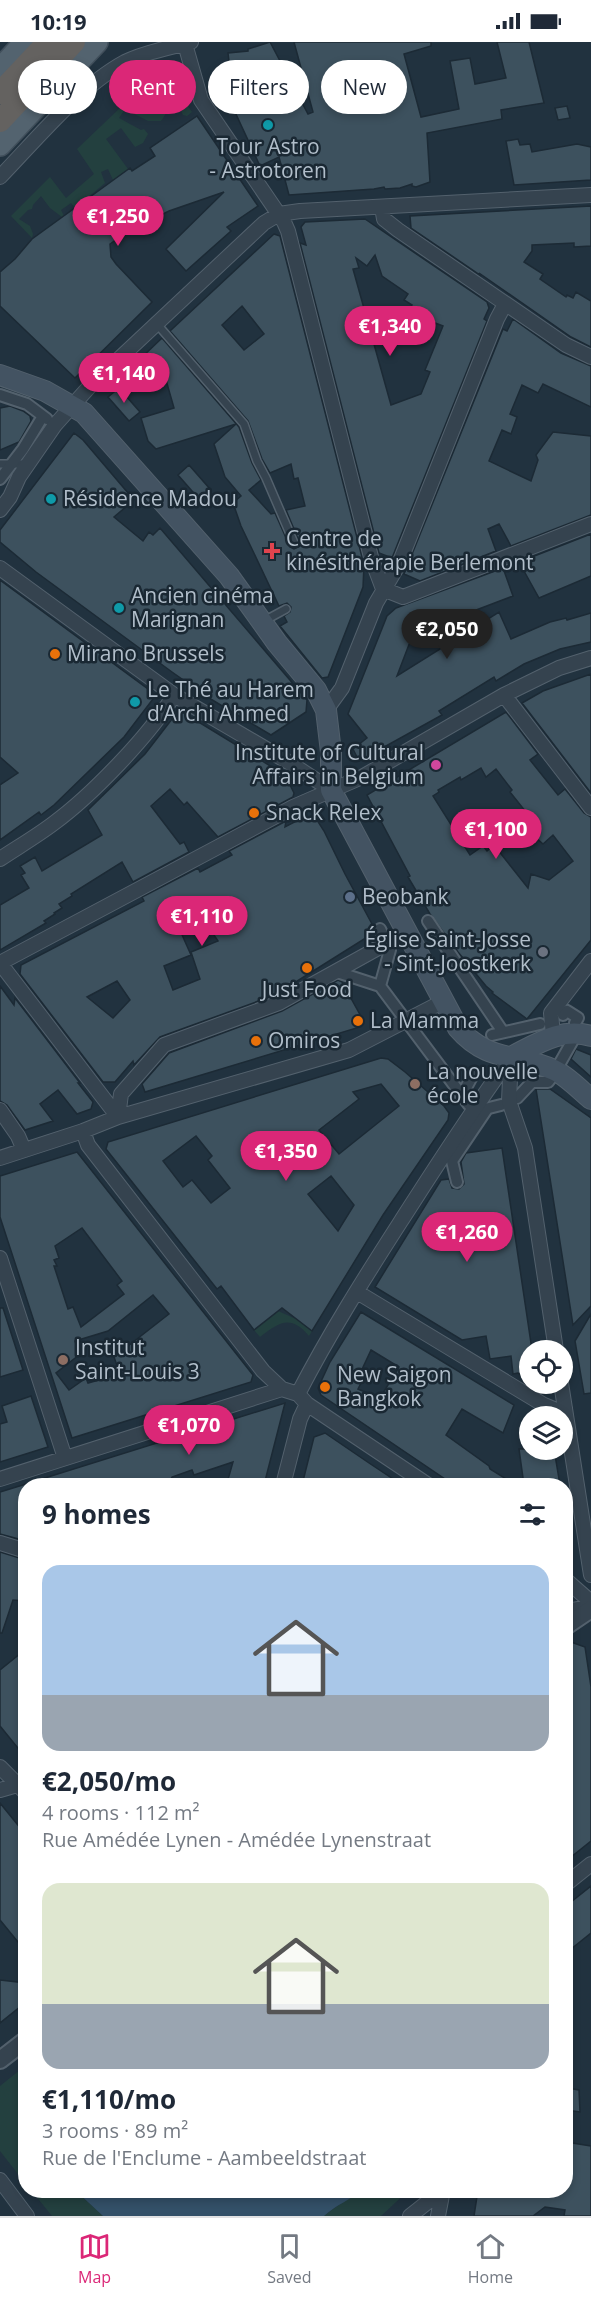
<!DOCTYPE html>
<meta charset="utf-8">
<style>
body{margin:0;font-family:"Open Sans",sans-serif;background:#f2f2f3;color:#1f2937;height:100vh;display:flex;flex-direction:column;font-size:22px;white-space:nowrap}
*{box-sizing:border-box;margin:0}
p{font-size:20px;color:#747a83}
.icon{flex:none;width:33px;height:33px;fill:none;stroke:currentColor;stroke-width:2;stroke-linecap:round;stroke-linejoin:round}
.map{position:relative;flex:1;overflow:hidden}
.sheet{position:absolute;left:18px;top:1436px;width:555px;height:720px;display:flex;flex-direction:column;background:#fff;border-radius:24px;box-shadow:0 3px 9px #0003}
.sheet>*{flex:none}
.top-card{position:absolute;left:18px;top:18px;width:555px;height:54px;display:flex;gap:12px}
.tools{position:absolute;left:519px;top:1298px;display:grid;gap:12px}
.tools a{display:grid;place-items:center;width:54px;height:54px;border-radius:50%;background:#fff;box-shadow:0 3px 9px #0003;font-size:30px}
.price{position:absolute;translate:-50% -51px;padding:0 14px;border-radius:21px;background:#db2777;color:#fff;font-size:20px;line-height:39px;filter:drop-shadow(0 2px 3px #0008)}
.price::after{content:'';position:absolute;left:50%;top:36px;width:18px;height:14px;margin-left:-9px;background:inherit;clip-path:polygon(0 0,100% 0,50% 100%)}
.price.selected{background:#222;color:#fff}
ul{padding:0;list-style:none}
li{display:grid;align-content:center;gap:12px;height:318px;padding:0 24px}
li span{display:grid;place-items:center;height:186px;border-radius:18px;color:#555}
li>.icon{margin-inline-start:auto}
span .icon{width:108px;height:108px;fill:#fffc;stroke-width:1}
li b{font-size:26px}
h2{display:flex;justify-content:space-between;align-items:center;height:72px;padding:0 24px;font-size:26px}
.chip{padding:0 21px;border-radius:27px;background:#fff;box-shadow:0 3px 9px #0003;font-size:21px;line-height:54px}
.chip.selected{background:#db2777;color:#fff}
.status{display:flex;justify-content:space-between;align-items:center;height:42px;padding:0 30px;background:#fff;direction:ltr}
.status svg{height:16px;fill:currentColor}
.menu{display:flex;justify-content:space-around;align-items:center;height:84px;border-top:2px solid #e0e1e3;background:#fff;font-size:16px;color:#747a83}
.menu a{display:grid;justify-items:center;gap:3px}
.menu .selected{color:#db2777}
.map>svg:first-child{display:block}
.green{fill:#23403f}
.water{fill:#335068}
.building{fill:#3d515e;stroke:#1c2a35;stroke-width:1.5;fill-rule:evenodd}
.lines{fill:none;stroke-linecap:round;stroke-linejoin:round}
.service-casing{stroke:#53616d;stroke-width:10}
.pedestrian-casing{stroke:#53616d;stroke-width:14}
.minor-casing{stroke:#53616d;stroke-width:16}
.tertiary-casing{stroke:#53616d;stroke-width:20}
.secondary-casing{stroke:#53616d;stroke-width:22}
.primary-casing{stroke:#414f5b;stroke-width:24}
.trunk-casing{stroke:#404e59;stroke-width:26}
.service{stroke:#35434f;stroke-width:7}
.pedestrian{stroke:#35434f;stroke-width:10}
.minor{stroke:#35434f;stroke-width:14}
.tertiary{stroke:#35434f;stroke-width:16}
.secondary{stroke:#435362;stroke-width:20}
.primary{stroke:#53636f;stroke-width:21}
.trunk{stroke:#646260;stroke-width:22}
.culture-dot{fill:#0f9aa8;stroke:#1a2833;stroke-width:2}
.health-dot{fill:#e0444e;stroke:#1a2833;stroke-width:2}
.food-dot{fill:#e8710a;stroke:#1a2833;stroke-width:2}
.hotel-dot{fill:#d1479c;stroke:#1a2833;stroke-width:2}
.service-dot{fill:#5c6f8a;stroke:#1a2833;stroke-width:2}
.worship-dot{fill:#6b7280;stroke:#1a2833;stroke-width:2}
.education-dot{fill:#8d6e63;stroke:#1a2833;stroke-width:2}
.labels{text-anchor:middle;stroke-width:5;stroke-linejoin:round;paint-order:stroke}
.poi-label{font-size:21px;fill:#b1beca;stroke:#1a2833;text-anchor:start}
</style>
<div class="status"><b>10:19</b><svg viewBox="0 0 49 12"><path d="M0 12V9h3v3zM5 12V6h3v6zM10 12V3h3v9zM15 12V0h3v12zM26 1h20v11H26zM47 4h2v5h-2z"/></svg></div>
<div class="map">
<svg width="591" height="2174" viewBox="0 0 591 2174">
<rect width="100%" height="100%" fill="#21323f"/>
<path class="green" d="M164 30 192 70 187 74 183 73 173 52 162 40 154 47C164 56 172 67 161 79H148L125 67 119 76 141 88 144 87 148 92 143 101 135 105 121 86 106 97 128 127 113 138 108 127 101 130 105 141 75 166 71 161 61 168 64 174 62 175 50 166 41 154 33 163 32 167 28 168 19 177 30 184 33 192 32 196 11 174 50 135 66 156 94 132 77 107 122 64Z
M278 1269 296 1277 312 1289 309 1294C291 1272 279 1280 260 1295L254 1288Z
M25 2024V2141L0 2109V2044Z
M31 2148H75L103 2174H52Z
M362 2148H409L381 2174H324C336 2164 349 2157 362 2148Z"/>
<path class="water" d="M75 2148H362C350 2158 336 2163 324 2174H103Z"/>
<path class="building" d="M270 0 308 72 313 70 294 0H431V4L404 12 421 75 459 67 450 19 470 16 475 42 506 36 497 0H529L544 61 501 68 502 77 427 91 430 140 416 145 412 144V142L400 146 385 147 384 145 374 147 289 153 279 115 260 124 235 70 228 11 248 9V7Z
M567 64 570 76 558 78 555 66Z
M197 74 258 164 227 185 231 189 186 229 166 207 224 150 169 169 127 190 110 202 111 215 116 222 152 260 75 336 0 264V230L15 217 32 197 130 126 132 129 155 114 150 106Z
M518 97 520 103 530 102 532 110 577 102 591 105V138L514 143 506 99Z
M591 164V204L574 205V201L532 203V209L524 220 543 232 540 237 566 255 567 253 573 256 576 250 591 259V305L571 295 479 231 480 233 411 186 410 174Z
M365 177 487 260 489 266 484 277 487 279 392 516 379 511 300 201 306 203 301 185 305 180ZM375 213 382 234 408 252 404 258 412 263 401 278 416 284 422 276 443 284 425 328 430 330 421 352 391 363 353 227 359 226 356 216 367 224Z
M274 192 280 194 364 523 363 545 328 635 322 636 280 584 287 580 284 574 290 570 291 565 287 561 279 564 241 484 233 461 241 454 225 435 214 402 236 382 156 407 148 399 141 376 174 366 166 338 159 340 139 318 162 296 239 385 252 421 261 438 249 448 271 472 275 471 290 505 294 507 298 505 299 499 286 468 305 464 298 436 294 437 291 422 270 431 262 417 248 379 170 289ZM242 264 264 292 244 308 222 283Z
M513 277 561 311 591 324V365L543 342 538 351 522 343 510 372 517 375 511 392 502 388 489 419 531 439 538 418 536 413 553 390 591 394V473L511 504 499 482 488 487 496 509 420 539 404 532 503 287 507 289Z
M119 346 140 370 129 379 108 355Z
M10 364 23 369 30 374 31 379 19 400 0 408V366Z
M74 391 83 398 134 458 114 475 143 499 149 490 153 493 160 486 307 658 306 670 271 693 209 656 172 630 36 530 0 500V488Z
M189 423 210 447 199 457 178 433Z
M591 492V534L539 556 519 520Z
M503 526 513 554 413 592 397 634 499 570 511 597 550 580 566 576 567 578 591 571V600L560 607 524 622 496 639 494 635 439 669 442 673 359 719 353 707 367 696 348 672 387 574 396 566Z
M0 538 152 650 153 657 124 695 54 763 41 773 39 770 0 798V743L18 731 0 715Z
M591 632V751L522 661 543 649Z
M179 668 285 733 294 751 293 755 218 795 187 760 184 763 170 747 151 764 180 802 184 800 189 810 133 840 122 820 71 852 72 854 59 862 62 866 54 871 55 872 44 879 46 881 0 908V863L29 846 21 833 25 831 20 824 35 815 42 829 102 793 88 768 145 712Z
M506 670 538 712 530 718 558 753 565 747 584 771 591 775V898L527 977 492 951 493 950 486 944 458 910 430 872 408 835 410 834 367 753ZM481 726 486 735 496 727 512 748 510 750 530 775 521 782 543 802 553 793 573 819 549 838 531 832 528 846 494 803 487 809 483 804 470 813 433 754 439 750 438 748 460 735 461 738Z
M306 774 317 778 324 789 345 832 372 882 369 894 275 953 160 995 134 1023 133 1019 115 1040H103L20 932 21 923 144 859 142 855 198 826 200 830 232 813 229 809 286 779 285 785ZM201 874 218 899 191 910 200 937 173 948 164 924 191 913 179 886ZM117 939 130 958 113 976 87 955Z
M338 938 342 940 363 978 360 985 145 1050 142 1042 169 1011 282 969Z
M0 944 14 963 15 956 80 1041H78L93 1060 91 1067 77 1072 58 1048 40 1062 53 1079 25 1088 7 1063 0 1059Z
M576 1007 591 1013V1035L571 1017Z
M381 1016 388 1017 405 1030 444 1064 449 1071 448 1078 383 1173 312 1289 282 1266 254 1288 221 1244 217 1247 106 1107 108 1100ZM381 1042 399 1064 339 1112 319 1088 359 1057 353 1050ZM196 1094 212 1114 208 1118 230 1146 211 1161 192 1138 183 1145 163 1119ZM331 1134 354 1163 338 1189 308 1152Z
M536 1047H550L591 1076V1264L573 1283Z
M502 1106 532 1308H530V1338L518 1331 513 1332 511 1314 490 1317 486 1294 462 1298 375 1245 441 1138 449 1137 452 1146 459 1147 464 1142 461 1120 466 1111Z
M77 1110 253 1333 251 1340 72 1396 0 1175V1134ZM82 1186 122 1239 117 1243 124 1252 81 1285 73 1265 68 1267 54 1224H57L54 1218 59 1216 55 1204ZM153 1253 169 1272 114 1315 120 1332 88 1341 86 1336 69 1348 56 1331 79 1313 75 1299 108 1289Z
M0 1266H3L23 1328 0 1335Z
M361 1270 514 1363 503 1391 462 1367 446 1393 489 1424 490 1427 516 1443H454L321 1353 318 1346 330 1320ZM371 1308 399 1325 380 1356 358 1347 363 1337 358 1336Z
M591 1272V1351L584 1352 575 1299Z
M31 1354 48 1405 0 1420V1382L7 1380 2 1364Z
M285 1361 264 1443H230L231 1437H228L229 1434 233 1420 194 1433 192 1428 172 1435 168 1443H32V1440Z
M325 1391 369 1421 402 1443H302L314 1395Z
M519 1407H554L560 1443H524Z
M26 1442V1499L0 1492V1450Z
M0 1510 26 1518V1559L13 1558 2 1591H0Z
M571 1600 585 1605 591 1645V1799L566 1819V1604Z
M26 1607V1716L0 1684V1628Z
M0 1761 26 1793V1893L18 1900 0 1878Z
M591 1844V1891L566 1911V1864Z
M0 1938 26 1941V1960L0 1981Z
M567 2046 579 2048 580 2070 566 2068Z
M566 2100 591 2104V2174H564L565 2168 545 2165 533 2174H474L478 2148H566Z"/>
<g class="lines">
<defs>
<path id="service" d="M156 281 244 382 257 419 266 436 294 501
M0 422H28
M262 580 286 567"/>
<path id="pedestrian" d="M0 353 27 362 47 377
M0 437 23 407 43 374
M428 879 503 990
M337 930 380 944 469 1063
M380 944 390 908 380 887
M563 973 567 969 578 976 575 981
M492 993 540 982
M560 1021 573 998
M461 1055 474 1031
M517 1056 532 1040H548L551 1036
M481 1068 501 1063
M457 1140 452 1119 487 1067"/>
<path id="minor" d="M185 2 201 58 284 180 288 189 371 515 383 547
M0 135C36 98 79 45 125 20 145 10 169 6 191 0
M382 165 384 177 398 188 566 303 591 315
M0 468 10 455 19 435 55 383 90 344 264 181 279 172 300 169 591 153
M0 526 174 653 290 721 331 748
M383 547 403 555 591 482
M504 653 591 766
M326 668 342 646 376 561 399 522 497 277 505 262
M0 817C18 805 37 794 54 781 92 753 150 693 174 653
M0 921 293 765 362 735 504 653 559 626 591 616
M0 921 118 1075
M553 993 551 971 591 919
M511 1015 509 1059 525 1106 556 1308
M0 1068 18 1094 24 1108
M118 1075 121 1052 164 1003 279 961 407 890
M83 1089 88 1103 263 1329 282 1347 298 1352 307 1362 428 1443
M0 1116 83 1089 118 1075 349 1008 444 959
M0 1216 65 1416
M357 1250 544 1363 556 1368 565 1366
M561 1341 591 1533
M298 1352C329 1292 365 1235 401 1179 437 1123 472 1068 511 1015
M0 1437 282 1347
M283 1443 300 1377 307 1362
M0 1501 26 1509
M566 1538 591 1560
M566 1569 591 1565
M0 1725 26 1751
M0 1748 24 1741
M566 1842 591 1822
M0 2138 27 2174
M410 2174 443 2148
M438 2174 443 2148"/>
<path id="tertiary" d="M566 1584 591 1567
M0 2018 26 1998"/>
<path id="secondary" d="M0 333 45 349 84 371 229 534 277 601 316 648 326 668 331 710V748L458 986C488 1021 517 1011 554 1028 567 1034 580 1048 591 1057
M511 1015C537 1002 561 985 591 994"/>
<path id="primary" d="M0 27 25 0
M0 103 97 0"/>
<path id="trunk" d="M0 51 48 0
M0 79 74 0"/>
</defs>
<use href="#service" class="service-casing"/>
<use href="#pedestrian" class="pedestrian-casing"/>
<use href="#minor" class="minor-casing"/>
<use href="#tertiary" class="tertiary-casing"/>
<use href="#secondary" class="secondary-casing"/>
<use href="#primary" class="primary-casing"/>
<use href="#trunk" class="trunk-casing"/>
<use href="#service" class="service"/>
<use href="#pedestrian" class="pedestrian"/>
<use href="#minor" class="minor"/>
<use href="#tertiary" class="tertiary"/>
<use href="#secondary" class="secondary"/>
<use href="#primary" class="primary"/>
<use href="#trunk" class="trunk"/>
</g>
<g class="culture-dot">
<circle cx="268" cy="83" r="6"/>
<circle cx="51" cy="457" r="6"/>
<circle cx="119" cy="566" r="6"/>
<circle cx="135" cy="660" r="6"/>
</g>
<path class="health-dot" d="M269 500h6v6h6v6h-6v6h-6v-6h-6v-6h6z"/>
<g class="food-dot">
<circle cx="55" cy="612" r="6"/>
<circle cx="254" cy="771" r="6"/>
<circle cx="307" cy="926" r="6"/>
<circle cx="358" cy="979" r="6"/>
<circle cx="256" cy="999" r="6"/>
<circle cx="325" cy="1345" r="6"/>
</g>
<circle class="hotel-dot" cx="436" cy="723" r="6"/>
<circle class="service-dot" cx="350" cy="855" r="6"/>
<circle class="worship-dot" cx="543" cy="910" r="6"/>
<g class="education-dot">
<circle cx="415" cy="1042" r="6"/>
<circle cx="63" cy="1318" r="6"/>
</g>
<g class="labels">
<g class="poi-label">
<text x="268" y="112" text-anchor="middle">Tour Astro<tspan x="268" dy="24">- Astrotoren</tspan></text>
<text x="63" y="464">Résidence Madou</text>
<text x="286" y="504">Centre de<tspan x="286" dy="24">kinésithérapie Berlemont</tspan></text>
<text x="131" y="561">Ancien cinéma<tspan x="131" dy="24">Marignan</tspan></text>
<text x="67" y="619">Mirano Brussels</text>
<text x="147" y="655">Le Thé au Harem<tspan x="147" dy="24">d’Archi Ahmed</tspan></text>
<text x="424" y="718" text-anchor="end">Institute of Cultural<tspan x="424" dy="24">Affairs in Belgium</tspan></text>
<text x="266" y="778">Snack Relex</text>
<text x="362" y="862">Beobank</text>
<text x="531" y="905" text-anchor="end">Église Saint-Josse<tspan x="531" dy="24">- Sint-Joostkerk</tspan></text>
<text x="307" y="955" text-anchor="middle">Just Food</text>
<text x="370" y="986">La Mamma</text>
<text x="268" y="1006">Omiros</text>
<text x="427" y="1037">La nouvelle<tspan x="427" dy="24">école</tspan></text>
<text x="75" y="1313">Institut<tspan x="75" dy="24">Saint-Louis 3</tspan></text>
<text x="337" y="1340">New Saigon<tspan x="337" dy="24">Bangkok</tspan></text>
</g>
</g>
</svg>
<div class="tools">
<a><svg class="icon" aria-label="locate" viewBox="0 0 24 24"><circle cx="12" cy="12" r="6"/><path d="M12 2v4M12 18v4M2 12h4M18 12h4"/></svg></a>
<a><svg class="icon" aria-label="layers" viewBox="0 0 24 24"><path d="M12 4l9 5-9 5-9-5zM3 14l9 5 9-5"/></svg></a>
</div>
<b class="price" style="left:118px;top:205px">€1,250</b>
<b class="price" style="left:390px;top:315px">€1,340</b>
<b class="price" style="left:124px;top:362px">€1,140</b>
<b class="price selected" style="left:447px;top:618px">€2,050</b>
<b class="price" style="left:496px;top:818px">€1,100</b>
<b class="price" style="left:202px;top:905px">€1,110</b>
<b class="price" style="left:286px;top:1140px">€1,350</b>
<b class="price" style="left:467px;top:1221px">€1,260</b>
<b class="price" style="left:189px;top:1414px">€1,070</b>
<div class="top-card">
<a class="chip">Buy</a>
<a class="chip selected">Rent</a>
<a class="chip">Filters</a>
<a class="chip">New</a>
</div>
<section class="sheet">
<h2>9 homes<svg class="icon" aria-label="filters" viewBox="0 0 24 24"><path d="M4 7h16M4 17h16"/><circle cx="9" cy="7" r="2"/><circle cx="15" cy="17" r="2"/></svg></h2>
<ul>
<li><span style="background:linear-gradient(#a9c7e8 70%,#9aa5b1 0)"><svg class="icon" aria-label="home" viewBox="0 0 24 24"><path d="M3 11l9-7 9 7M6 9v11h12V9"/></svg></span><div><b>€2,050/mo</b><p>4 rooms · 112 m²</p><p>Rue Amédée Lynen - Amédée Lynenstraat</p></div></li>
<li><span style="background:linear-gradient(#dfe7d0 65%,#9aa5b1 0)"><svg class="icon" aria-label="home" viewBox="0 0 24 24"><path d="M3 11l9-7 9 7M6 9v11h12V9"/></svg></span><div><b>€1,110/mo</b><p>3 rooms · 89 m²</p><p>Rue de l'Enclume - Aambeeldstraat</p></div></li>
</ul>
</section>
</div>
<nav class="menu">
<a class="selected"><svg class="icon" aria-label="map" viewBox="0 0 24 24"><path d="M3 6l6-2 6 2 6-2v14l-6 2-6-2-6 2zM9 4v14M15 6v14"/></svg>Map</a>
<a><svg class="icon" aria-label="saved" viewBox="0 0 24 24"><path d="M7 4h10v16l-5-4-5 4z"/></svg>Saved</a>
<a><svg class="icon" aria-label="home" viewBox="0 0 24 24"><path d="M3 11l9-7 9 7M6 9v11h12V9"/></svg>Home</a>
</nav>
